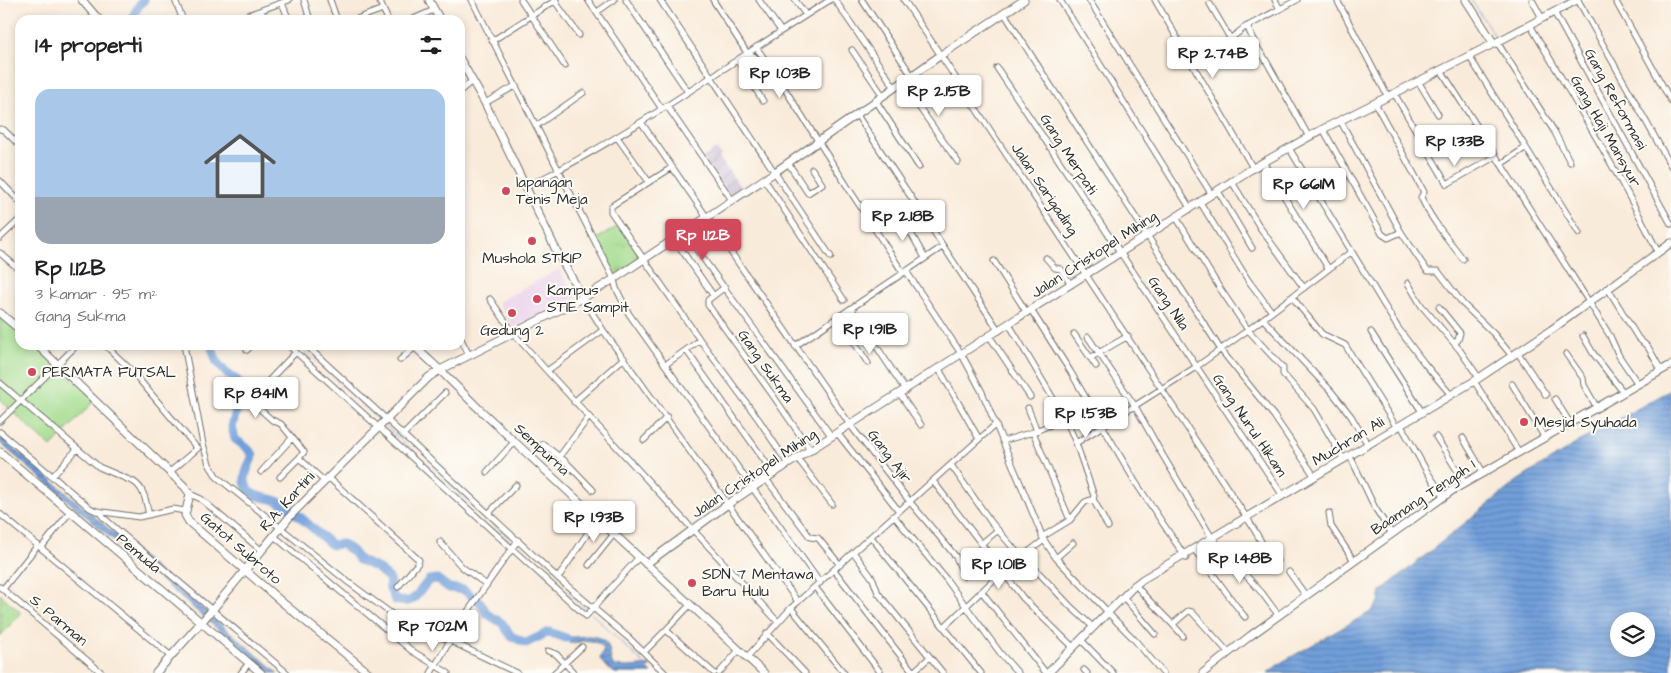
<!DOCTYPE html>
<html lang="id">
<meta charset="utf-8">
<style>
body{margin:0;font-family:"Architects Daughter",sans-serif;background:#f6f6f6;color:#202124;height:100vh;display:flex;flex-direction:column;font-size:19px;white-space:nowrap}
*{box-sizing:border-box;margin:0}
p{font-size:16px;color:#757577}
.icon{flex:none;width:28px;height:28px;fill:none;stroke:currentColor;stroke-width:2;stroke-linecap:round;stroke-linejoin:round}
.map{position:relative;flex:1;overflow:hidden}
.panel{position:absolute;left:15px;top:15px;width:450px;height:335px;display:flex;flex-direction:column;background:#fff;border-radius:15px;box-shadow:0 2px 8px #0003}
.panel>*{flex:none}
.tools{position:absolute;left:1610px;top:612px;display:grid;gap:10px}
.tools a{display:grid;place-items:center;width:45px;height:45px;border-radius:50%;background:#fff;box-shadow:0 2px 8px #0003;font-size:25px}
.price{position:absolute;translate:-50% -42px;padding:0 11px;border-radius:5px;background:#fff;color:#222;font-size:16px;line-height:32px;filter:drop-shadow(0 1px 2px #0008)}
.price::after{content:'';position:absolute;left:50%;top:30px;width:15px;height:11px;margin-left:-8px;background:inherit;clip-path:polygon(0 0,100% 0,50% 100%)}
.price.current{background:#d1495b;color:#fff}
ul{padding:0;list-style:none}
li{display:grid;align-content:center;gap:10px;height:265px;padding:0 20px}
li span{display:grid;place-items:center;height:155px;border-radius:15px;color:#555}
li>.icon{margin-inline-start:auto}
span .icon{width:90px;height:90px;fill:#fffc;stroke-width:1}
li b{font-size:21px}
h2{display:flex;justify-content:space-between;align-items:center;height:60px;padding:0 20px;font-size:21px}
.map>svg:first-child{display:block}
.built{fill:#ebd1ec}
.industrial{fill:url(#industrial-furrows)}
.grass{fill:url(#grass-dots);stroke:#68845c}
.park{fill:url(#park-tufts);stroke:#68845c}
.pitch{fill:#a4dc8e;stroke:#68845c}
.water{fill:url(#water-rules);stroke:#4e6582;fill-rule:evenodd}
.lines{fill:none;stroke-linecap:round;stroke-linejoin:round}
.stream{stroke:#719fda;stroke-width:1}
.river{stroke:#719fda;stroke-width:9}
.minor-casing{stroke:#736e68;stroke-width:7}
.tertiary-casing{stroke:#736e68;stroke-width:9}
.minor{stroke:#fff;stroke-width:5}
.tertiary{stroke:#fff;stroke-width:7}
.poi-dot{fill:#d1495b;stroke:#fdfcf7;stroke-width:2}
.labels{text-anchor:middle;stroke-width:4;stroke-linejoin:round;paint-order:stroke}
.street-label{font-size:15px;fill:#2b2b2b;stroke:#fdfcf7}
.poi-label{font-size:15px;fill:#2b2b2b;stroke:#fdfcf7;text-anchor:start}
</style>
<div class="map">
<svg width="1671" height="673" viewBox="0 0 1671 673">
<defs>
<pattern id="industrial-furrows" width="10" height="10" patternUnits="userSpaceOnUse" patternTransform="scale(1.25)"><rect width="10" height="10" fill="#cbbfd6"/><path d="M-1 1l2-2M0 10L10 0M9 11l2-2" fill="none" stroke="#aea4b8"/></pattern>
<pattern id="grass-dots" width="8" height="8" patternUnits="userSpaceOnUse" patternTransform="scale(1.25)"><rect width="8" height="8" fill="#a4dc8e"/><path d="M2 2h.1M6 6h.1" fill="none" stroke="#8dbd7b" stroke-width="1.8" stroke-linecap="round"/></pattern>
<pattern id="park-tufts" width="24" height="20" patternUnits="userSpaceOnUse" patternTransform="scale(1.25)"><rect width="24" height="20" fill="#a4dc8e"/><path d="M3 7l-1-3M5 7V3M7 7l1-3M15 17l-1-3M17 17v-4M19 17l1-3" fill="none" stroke="#8dbd7b"/></pattern>
<pattern id="water-rules" width="6" height="5" patternUnits="userSpaceOnUse" patternTransform="scale(1.25)"><rect width="6" height="5" fill="#719fda"/><path d="M0 2.5h6" fill="none" stroke="#5d82b1"/></pattern>
</defs>
<rect width="100%" height="100%" fill="#fdfcf7"/>
<filter id="ink" filterUnits="userSpaceOnUse"><feTurbulence type="fractalNoise" baseFrequency=".02" numOctaves="2"/><feDisplacementMap in="SourceGraphic" scale="10" xChannelSelector="R" yChannelSelector="G"/><feConvolveMatrix kernelMatrix="1 2 1 2 8 2 1 2 1" color-interpolation-filters="sRGB"/></filter>
<filter id="wash" filterUnits="userSpaceOnUse"><feTurbulence type="fractalNoise" baseFrequency=".0096" numOctaves="4" result="noise"/><feDisplacementMap in="SourceGraphic" scale="20" xChannelSelector="R" yChannelSelector="G"/><feGaussianBlur stdDeviation="1.12" result="paint"/><feColorMatrix in="noise" values="0 0 0 0 0 0 0 0 0 0 0 0 0 0 0 0 0 1.4 0 .05"/><feComposite in="paint" operator="in"/></filter>
<g filter="url(#wash)">
<rect width="100%" height="100%" fill="#f9ebda"/>
<path class="built" d="M559 269 576 297 513 328 498 302Z"/>
<path class="industrial" d="M716 149 721 155 719 157 741 188 730 195 703 158Z"/>
<path class="grass" d="M0 594 21 613 0 636Z"/>
<path class="park" d="M620 225 641 259 616 274 595 240Z"/>
<path class="pitch" d="M3 316 20 331V345H35L95 400 51 447 0 400V319Z"/>
<path class="water" d="M1671 390V673H1267L1282 662 1372 611 1379 602 1381 591 1517 481 1588 436ZM1619 621H1646V649H1619Z
M0 437 21 454 278 673H270L233 642 0 443Z
M555 632C560 634 566 637 571 637 584 637 598 632 607 644 611 650 609 659 614 666L628 667 651 665 648 669 652 673H615L605 666 600 659 604 648C594 639 586 639 574 644L556 637 552 638Z"/>
<g class="lines">
<path class="stream" d="M1471 0 1495 36 1496 39
M299 345 380 421
M385 425 513 543
M971 443 976 437
M516 546 589 612
M592 614 645 665"/>
<path class="river" d="M131 20 139 5 144 0
M211 345 217 362 226 373 237 380 239 389V400L232 427 235 439 247 448 253 455C250 464 242 476 246 485 251 500 269 496 280 502 299 513 314 531 332 545L342 544 352 551 359 560 377 568 389 578 390 589 395 600C415 606 416 594 429 580L437 579 449 588 464 590 480 602 487 614 502 623 511 636 526 643 549 632 566 638"/>
</g>
</g>
<g filter="url(#ink)">
<g class="lines">
<defs>
<path id="minor" d="M175 0 183 20
M304 0 310 20
M330 0 337 20
M379 0 388 20
M472 0 614 279 616 288 629 314 820 583
M521 0 565 66
M554 0 579 35
M588 0 662 109
M626 0 688 92
M660 0 831 257
M713 0 747 53 755 57 768 74H774L777 77 903 273
M759 0 781 31
M795 0 806 15
M835 0 895 88
M862 0 912 76
M904 0 1249 521 1265 548 1277 561
M1060 0 1190 208
M1089 0 1212 195
M1155 0 1253 168
M1275 0 1280 9
M1337 0 1388 97
M1532 0 1542 18
M1578 0 1671 166
M1615 0 1671 101
M282 3 289 20
M1210 4 1230 38
M261 10 265 20
M597 12 614 0
M1554 12 1671 224
M1004 13 1221 350 1274 416 1315 477
M234 20 289 0
M354 20 383 9
M411 20 434 10
M1530 25C1574 99 1619 174 1658 252
M1247 26 1256 46 1264 57 1309 137
M492 41 556 0
M1497 42 1554 131 1570 162
M756 47 773 71 774 74
M852 50 883 96
M1469 56 1579 233
M737 60 763 101
M1193 66 1211 54 1244 28 1297 0
M997 68 1283 496
M1441 70 1589 302 1610 336 1619 356 1638 384
M1418 81 1438 114
M902 83 958 162
M460 91 472 81
M1394 93 1447 184 1496 156
M876 101 919 167
M485 103 515 86
M1375 103 1424 192 1421 197C1431 220 1448 239 1463 259
M667 106 732 200
M857 115 999 331
M1340 120 1401 232 1426 269 1428 271H1438L1463 304 1493 333 1512 356
M641 122 851 426 910 502 948 547 956 557 964 576
M536 126 583 93
M0 129 4 130 20 146
M1323 129 1382 234 1388 238 1401 232
M617 137 649 182
M1450 142 1476 125
M1289 148 1398 328 1424 363 1451 395
M1263 162 1328 268
M788 163 808 193 822 184 812 169
M1501 164 1525 148
M671 168 613 205 611 207V212L700 340 759 420 788 464
M764 179 844 300
M0 181 20 202
M1232 182 1261 229 1304 288
M526 187C633 134 729 63 830 0
M1218 191 1252 248
M1200 202 1248 280 1272 312
M900 214 925 258
M1176 217 1219 287 1248 330 1351 252
M684 232 832 437
M0 238 20 219
M674 239 713 295
M0 253 20 270
M1046 258 1055 268 1061 269 1071 285
M994 261 1027 313
M906 271 962 355 982 392 1044 540 1056 558 1108 612
M1408 283 1421 305 1459 349 1479 378
M725 287 708 300V305L774 397 811 451
M1610 292 1638 338 1648 347 1661 370
M1292 297 1322 334 1345 345 1397 428
M583 298 603 330 798 602
M490 299 514 334 547 371 778 622
M1439 307 1460 333 1458 340 1455 343
M851 308 906 391
M1031 310 1070 371 1136 483 1186 558
M837 317 868 363
M1263 319 1331 391 1351 416 1368 445
M1009 324 1067 422 1076 443 1094 496 1093 499 1085 502 1070 520 1042 537
M1371 332 1422 412
M1074 334 1096 366
M1583 336 1593 353 1623 392
M460 337 469 355
M990 337 1030 397
M1088 337 1135 406 1159 449 1212 538 1262 593 1279 616
M105 345 131 370 197 448
M184 345 203 444 209 464 217 477 348 582 396 617 436 634 517 673
M288 345 586 616 639 557
M306 345 558 578 630 639 665 673
M795 346 942 247
M247 350 252 345
M686 350 774 474
M296 352 256 394 252 402 272 420 281 424 304 452 299 458 324 481
M1566 354 1583 378 1584 385 1597 408
M1520 356 1546 395
M1090 358 1128 336
M400 360 415 347
M665 365 700 340
M939 369 979 439
M547 371 603 330
M1474 381 1519 452
M0 383 99 467 134 482C145 489 146 503 149 515
M1512 384 1545 438
M900 394 921 425
M1555 399 1570 423
M574 402 624 358
M1028 408 1037 431
M0 421 77 345
M1403 429 1426 470 1444 497
M0 432 90 508 96 511 139 517 173 509 185 511
M1033 432 1070 520
M838 434 899 511
M403 435 445 393
M1436 437 1465 483
M1463 438 1483 472
M644 440 667 417
M1003 441 1033 432 1065 419
M1076 443 1196 367 1248 330 1283 368V374L1314 409 1344 460
M543 444 565 461 593 490
M559 457 589 417
M798 459 832 504
M1352 460 1375 508 1392 534
M951 465 991 522 1021 557
M170 472 198 448
M261 472 292 438
M487 472 514 442
M52 477 77 449
M280 477 299 458
M328 477 419 560 418 563 398 587
M766 479 810 537 818 538 840 565
M933 481 1023 598 1073 647
M190 494 201 499 262 551
M1093 499 1108 527
M99 511 103 517 121 533 287 673
M489 513 516 485
M1329 513 1331 526 1354 561
M0 514 171 656
M894 516 946 579 1001 654 1018 673
M274 536 412 651 448 673
M871 537 981 673
M440 542 462 567 487 585
M981 544 998 530
M41 548 70 512
M1196 552C1213 573 1228 596 1245 617
M854 553 873 579 878 593 943 673
M1023 556 1070 606 1093 627
M1056 558 1073 543
M589 565 614 534
M834 570 914 673
M1289 572 1306 596
M558 578 597 519
M0 587 102 673
M815 587 881 673
M1138 588C1152 605 1169 619 1183 636
M3 589 38 545
M982 592 1046 673
M1126 600 1155 634
M690 605 666 630 714 673
M791 608 844 673
M1110 615 1133 638 1163 673
M1173 624 1188 611 1192 612 1228 652
M944 627 1002 572 1044 540
M767 633 805 673
M1083 642 1113 673
M548 651 556 654 574 673
M644 652 666 630
M747 657 791 608 996 424
M1084 670 1087 673
M241 673 249 663
M431 673 464 617 518 540
M554 673 582 647
M719 673 739 650
M912 673 930 657"/>
<path id="tertiary" d="M82 0 99 20
M429 0 440 20
M1466 0 1494 44
M460 59 485 103 557 252 583 298
M0 313 20 330
M37 345 185 487 190 494 185 515 189 522 283 603 369 673
M413 345 440 370 476 406 764 673
M0 452 261 673
M646 564 728 504 788 464 1253 168 1323 129 1497 42 1577 0
M156 673 213 609 292 514 429 377 440 370 583 298 614 279 775 172 941 55 1024 0
M1048 673 1135 585 1143 579 1476 380 1551 330 1671 243
M1203 673 1250 636 1453 490 1671 365"/>
</defs>
<use href="#minor" class="minor-casing"/>
<use href="#tertiary" class="tertiary-casing"/>
<use href="#minor" class="minor"/>
<use href="#tertiary" class="tertiary"/>
</g>
</g>
<g class="poi-dot">
<circle cx="506" cy="191" r="5"/>
<circle cx="532" cy="241" r="5"/>
<circle cx="537" cy="299" r="5"/>
<circle cx="512" cy="313" r="5"/>
<circle cx="32" cy="372" r="5"/>
<circle cx="1524" cy="422" r="5"/>
<circle cx="692" cy="583" r="5"/>
</g>
<g class="labels">
<g class="street-label">
<text transform="translate(1616 99) rotate(61)" y="5">Gang Reformasi</text>
<text transform="translate(1606 131) rotate(60)" y="5">Gang Haji Mansyur</text>
<text transform="translate(1069 154) rotate(57)" y="5">Gang Merpati</text>
<text transform="translate(1045 189) rotate(56)" y="5">Jalan Sarigading</text>
<text transform="translate(1094 254) rotate(-33)" y="5">Jalan Cristopel Mihing</text>
<text transform="translate(1169 303) rotate(56)" y="5">Gang Nila</text>
<text transform="translate(766 366) rotate(55)" y="5">Gang Sukma</text>
<text transform="translate(1250 425) rotate(56)" y="5">Gang Nurul Hikam</text>
<text transform="translate(1348 441) rotate(-31)" y="5">Muchran Ali</text>
<text transform="translate(542 449) rotate(43)" y="5">Sempurna</text>
<text transform="translate(890 456) rotate(53)" y="5">Gang Ajir</text>
<text transform="translate(754 473) rotate(-34)" y="5">Jalan Cristopel Mihing</text>
<text transform="translate(1423 497) rotate(-34)" y="5">Baamang Tengah 1</text>
<text transform="translate(287 501) rotate(-48)" y="5">R.A. Kartini</text>
<text transform="translate(241 548) rotate(41)" y="5">Gatot Subroto</text>
<text transform="translate(139 553) rotate(40)" y="5">Pemuda</text>
<text transform="translate(59 620) rotate(40)" y="5">S. Parman</text>
</g>
<g class="poi-label">
<text x="516" y="187">lapangan<tspan x="516" dy="17">Tenis Meja</tspan></text>
<text x="532" y="263" text-anchor="middle">Mushola STKIP</text>
<text x="547" y="295">Kampus<tspan x="547" dy="17">STIE Sampit</tspan></text>
<text x="512" y="335" text-anchor="middle">Gedung 2</text>
<text x="42" y="377">PERMATA FUTSAL</text>
<text x="1534" y="427">Mesjid Syuhada</text>
<text x="702" y="579">SDN 7 Mentawa<tspan x="702" dy="17">Baru Hulu</tspan></text>
</g>
</g>
</svg>
<div class="tools">
<a><svg class="icon" aria-label="layers" viewBox="0 0 24 24"><path d="M12 4l9 5-9 5-9-5zM3 14l9 5 9-5"/></svg></a>
</div>
<b class="price" style="left:1213px;top:79px">Rp 2.74B</b>
<b class="price" style="left:780px;top:99px">Rp 1.03B</b>
<b class="price" style="left:939px;top:117px">Rp 2.15B</b>
<b class="price" style="left:1455px;top:167px">Rp 1.33B</b>
<b class="price" style="left:1304px;top:210px">Rp 661M</b>
<b class="price" style="left:903px;top:242px">Rp 2.18B</b>
<b class="price current" style="left:703px;top:261px">Rp 1.12B</b>
<b class="price" style="left:870px;top:355px">Rp 1.91B</b>
<b class="price" style="left:256px;top:419px">Rp 841M</b>
<b class="price" style="left:1086px;top:439px">Rp 1.53B</b>
<b class="price" style="left:594px;top:543px">Rp 1.93B</b>
<b class="price" style="left:1240px;top:584px">Rp 1.48B</b>
<b class="price" style="left:999px;top:590px">Rp 1.01B</b>
<b class="price" style="left:433px;top:652px">Rp 702M</b>
<section class="panel">
<h2>14 properti<svg class="icon" aria-label="filters" viewBox="0 0 24 24"><path d="M4 7h16M4 17h16"/><circle cx="9" cy="7" r="2"/><circle cx="15" cy="17" r="2"/></svg></h2>
<ul>
<li><span style="background:linear-gradient(#a9c7e8 70%,#9aa5b1 0)"><svg class="icon" aria-label="home" viewBox="0 0 24 24"><path d="M3 11l9-7 9 7M6 9v11h12V9"/></svg></span><div><b>Rp 1.12B</b><p>3 kamar · 95 m²</p><p>Gang Sukma</p></div></li>
</ul>
</section>
</div>
